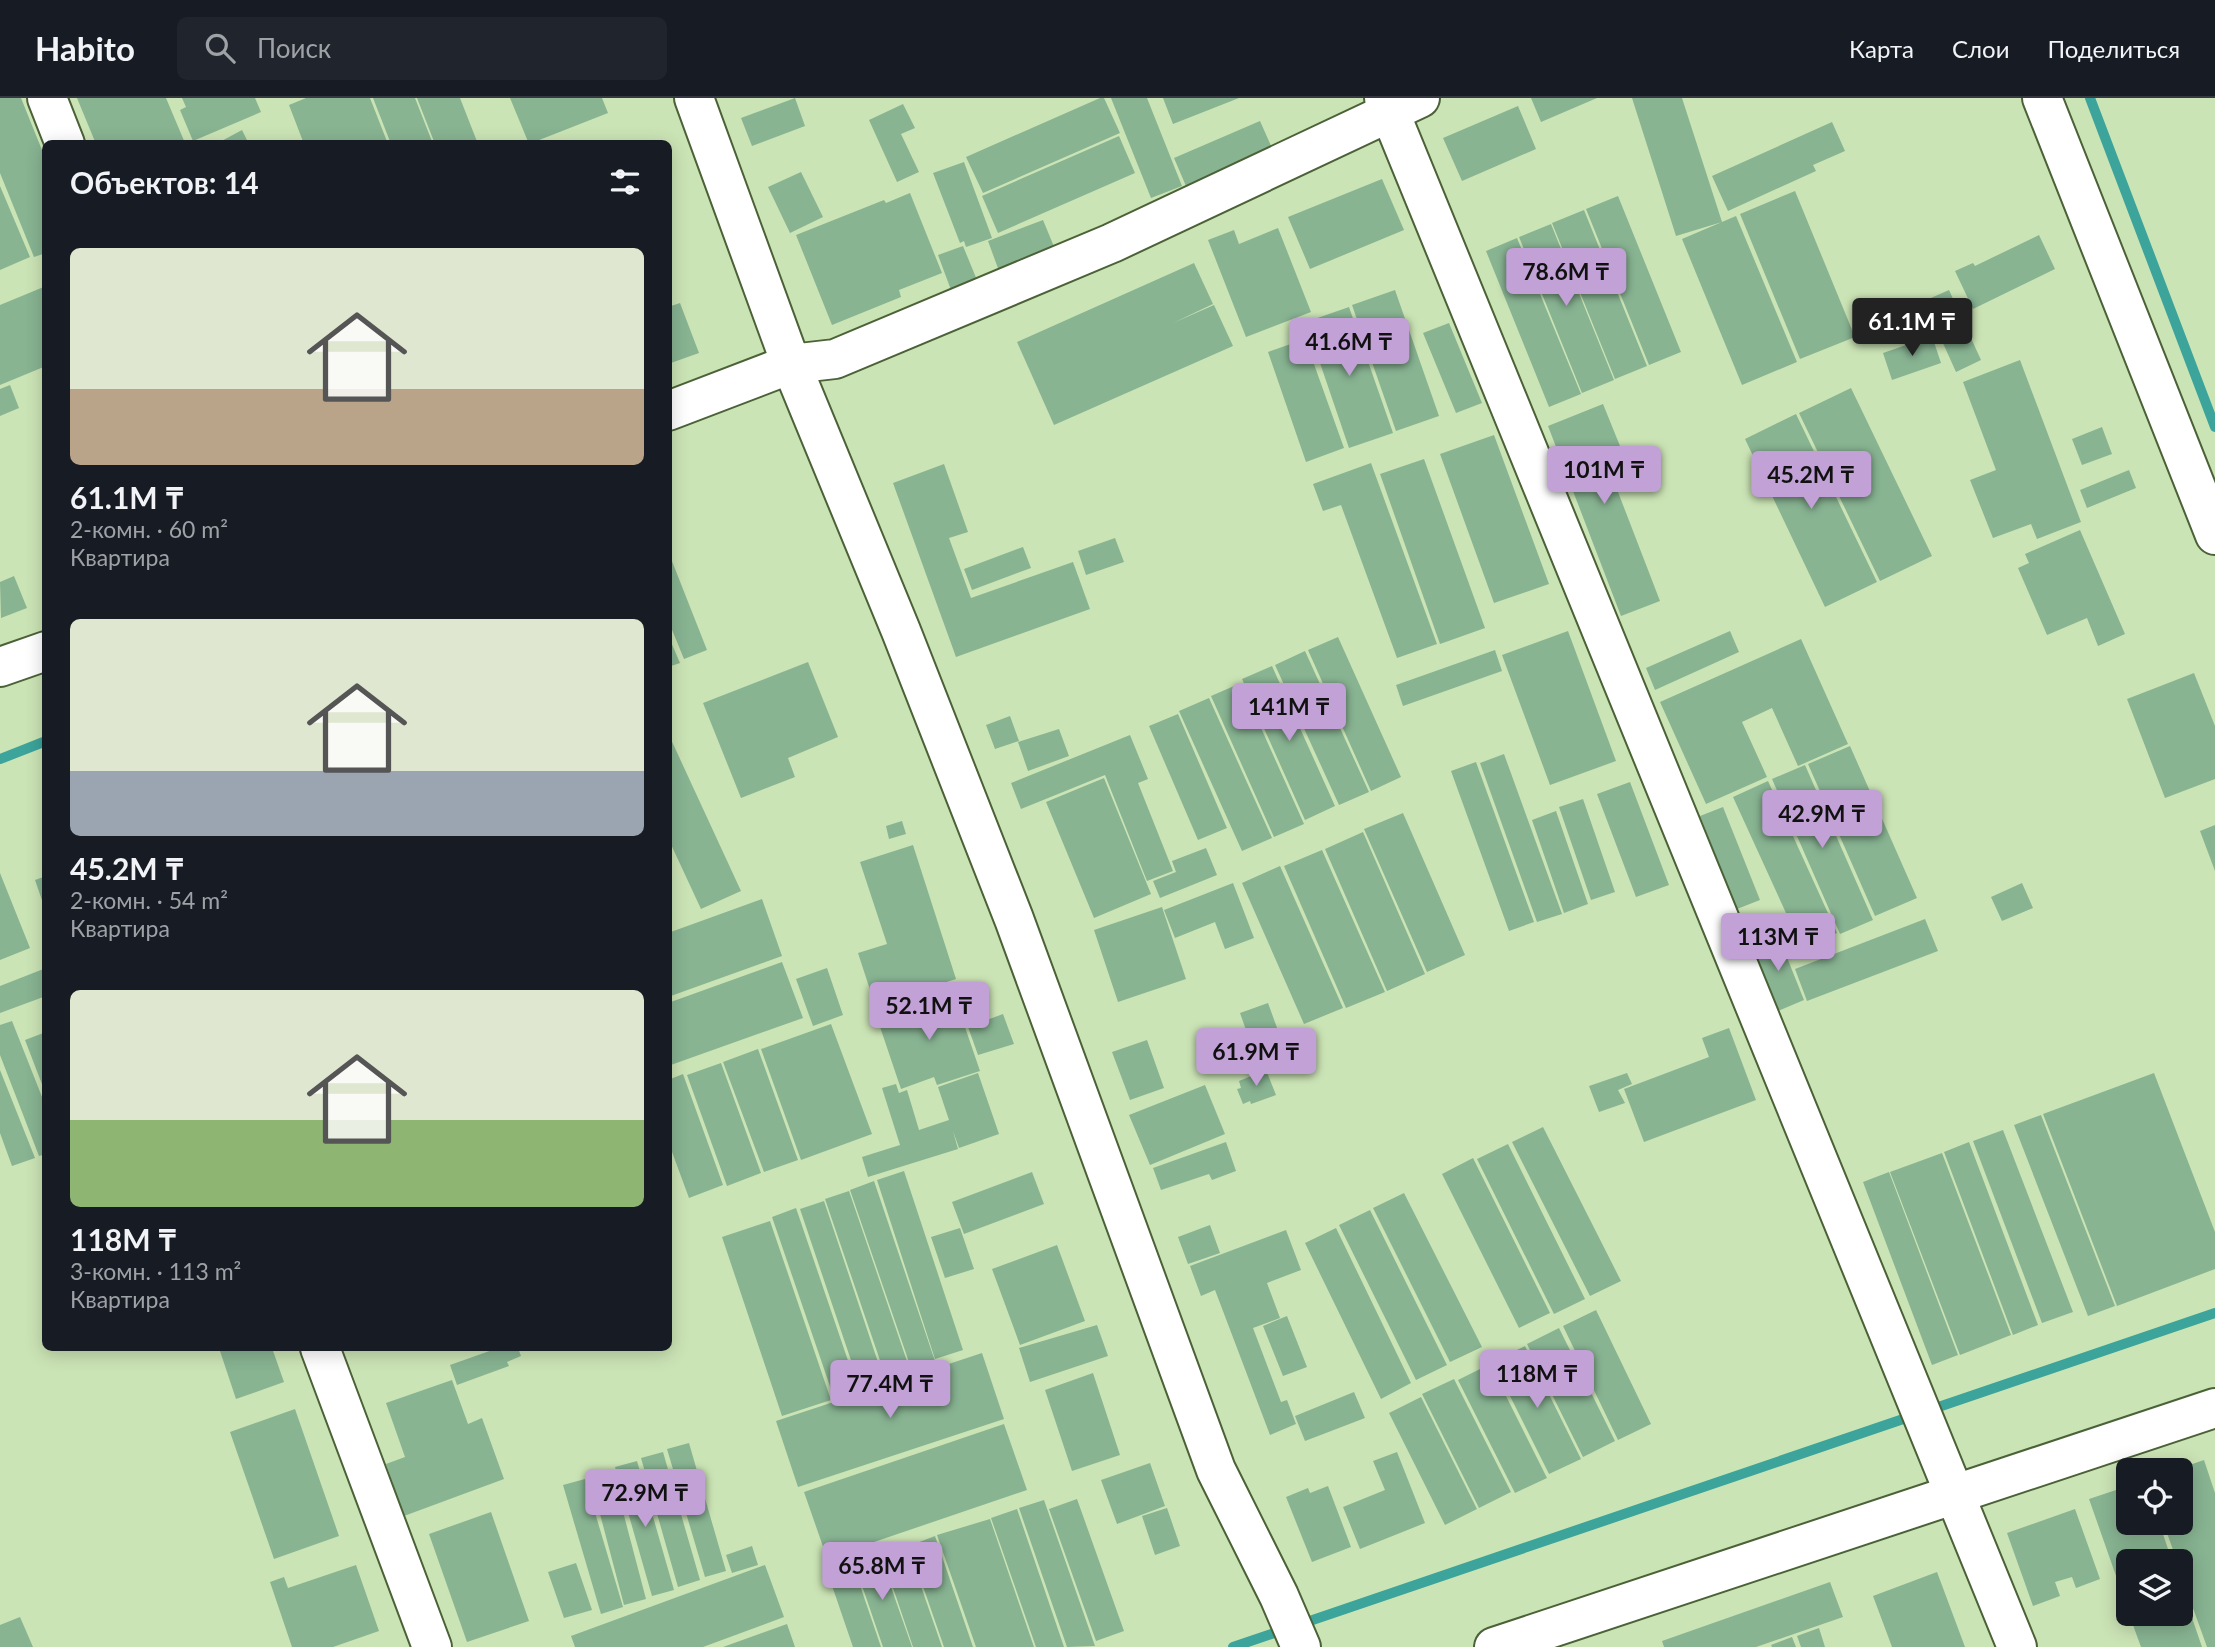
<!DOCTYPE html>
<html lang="ru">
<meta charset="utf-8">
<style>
body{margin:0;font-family:Lato,sans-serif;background:#20242c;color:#f1f3f6;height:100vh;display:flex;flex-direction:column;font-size:26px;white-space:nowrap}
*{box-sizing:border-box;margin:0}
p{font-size:23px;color:#9ea1a6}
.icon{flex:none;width:38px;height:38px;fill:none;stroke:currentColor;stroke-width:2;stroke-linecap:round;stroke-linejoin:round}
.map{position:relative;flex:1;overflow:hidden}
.panel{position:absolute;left:42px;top:42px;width:630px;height:1211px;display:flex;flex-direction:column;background:#171b24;border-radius:10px;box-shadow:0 4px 18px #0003}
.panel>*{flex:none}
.buttons{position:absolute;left:2116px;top:1360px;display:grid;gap:14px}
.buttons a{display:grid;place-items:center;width:77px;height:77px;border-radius:10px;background:#171b24;box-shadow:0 4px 18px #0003;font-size:35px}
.price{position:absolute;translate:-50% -60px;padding:0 16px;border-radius:7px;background:#c1a1d6;color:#111;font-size:23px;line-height:46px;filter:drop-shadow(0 2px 4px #0008)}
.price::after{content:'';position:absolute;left:50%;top:42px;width:21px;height:16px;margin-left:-10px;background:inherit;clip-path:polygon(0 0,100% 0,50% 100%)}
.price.on{background:#222;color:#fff}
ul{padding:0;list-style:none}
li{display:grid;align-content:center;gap:14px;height:371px;padding:0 28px}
li span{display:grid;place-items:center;height:217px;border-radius:10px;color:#555}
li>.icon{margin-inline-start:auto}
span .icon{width:126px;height:126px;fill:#fffc;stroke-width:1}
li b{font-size:30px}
h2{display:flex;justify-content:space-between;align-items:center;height:84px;padding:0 28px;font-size:30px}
header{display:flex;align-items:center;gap:42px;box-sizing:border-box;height:98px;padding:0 35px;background:#171b24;border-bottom:2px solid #363941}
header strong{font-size:33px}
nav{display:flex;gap:38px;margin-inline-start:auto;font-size:24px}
.search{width:490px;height:63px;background:#20242c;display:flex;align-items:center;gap:18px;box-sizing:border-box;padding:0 24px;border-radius:10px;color:#9ea1a6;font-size:26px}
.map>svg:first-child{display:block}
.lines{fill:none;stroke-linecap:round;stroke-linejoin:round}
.stream{stroke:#3ca49b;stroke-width:10}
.building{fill:#88b492}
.street-casing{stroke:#4b6137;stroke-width:42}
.street{stroke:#fff;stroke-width:38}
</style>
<header>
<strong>Habito</strong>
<div class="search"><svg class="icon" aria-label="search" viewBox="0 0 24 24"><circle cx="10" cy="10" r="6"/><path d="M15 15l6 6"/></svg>Поиск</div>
<nav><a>Карта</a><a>Слои</a><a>Поделиться</a></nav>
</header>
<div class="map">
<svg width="2215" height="1549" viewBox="0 0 2215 1549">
<rect width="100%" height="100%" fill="#cbe4b5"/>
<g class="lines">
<path class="stream" d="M2090 0 2215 329
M0 661 46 643
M1233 1549 2215 1215"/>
</g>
<path class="building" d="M0 0H21L46 62V155L34 159 0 75Z
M77 0H166L185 45 96 46Z
M182 0H255L261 14 193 43 180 12 186 9Z
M306 0H370L388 46H304L289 7Z
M373 0H415L433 46H391Z
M417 0H460L478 46H435Z
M510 0H602L608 15 529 46Z
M795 0 805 28 752 48 741 20Z
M1100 0H1104L1120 35 983 95 966 59Z
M1111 0H1147L1182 88 1151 100Z
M1163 0H1239L1173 26Z
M1531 0H1597L1541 24Z
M1632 0H1682L1722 124 1676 138Z
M903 6 915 30 901 36 919 74 897 84 869 22Z
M1518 8 1536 51 1462 83 1443 40Z
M1260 23 1272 50 1186 88 1174 60Z
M1832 24 1845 53 1813 67 1816 73 1728 113 1712 78Z
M242 32 249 46H216Z
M1119 38 1135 75 998 135 982 98Z
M964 64 992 140 966 149 964 143 960 145 933 75Z
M801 74 823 119 790 135 768 89Z
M1382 81 1404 132 1310 171 1288 119Z
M0 88 30 159 0 172Z
M1795 93 1855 239 1800 261 1740 116Z
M910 95 942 175 899 192 901 199 832 227 796 137 884 102 886 105Z
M1618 98 1681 254 1649 267 1586 111Z
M1584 112 1647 268 1615 281 1552 125Z
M1736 118 1797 264 1742 287 1682 141Z
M1043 122 1055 151 999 173 988 143Z
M1551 126 1614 282 1582 295 1519 139Z
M1278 130 1311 214 1246 239 1208 142 1234 132 1239 146Z
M2039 137 2055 171 1973 211 1955 173 1973 165 1975 168Z
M1517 140 1581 296 1549 309 1486 153Z
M963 148 977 182 951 192 938 157Z
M1194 165 1213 206 1173 225 1214 207 1233 248 1054 327 1017 244Z
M46 188V268L0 287V207Z
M1395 192 1439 318 1396 333 1352 207Z
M1949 192 1981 262 1956 274 1924 203Z
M680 205 699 255 668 266V209Z
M1349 209 1393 335 1349 350 1306 224Z
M1449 225 1482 305 1456 315 1423 235Z
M1932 238 1941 265 1892 282 1883 255Z
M1305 241 1344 350 1306 364 1268 254Z
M2020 262 2081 424 2037 441 2031 426 1993 440 1970 382 1996 372 1963 284Z
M10 287 19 310 0 318V291Z
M1851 290 1932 458 1880 483 1799 315Z
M1603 306 1620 348 1603 355 1660 503 1621 518 1548 328Z
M1796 316 1877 484 1825 509 1745 341Z
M2102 329 2112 356 2082 367 2072 341Z
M1494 337 1549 486 1494 505 1440 356Z
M1424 361 1485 530 1440 546 1380 376Z
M1371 365 1437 546 1397 560 1341 407 1323 413 1313 386Z
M944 366 968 434 949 440 971 500 1073 464 1090 511 956 559 893 385Z
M2129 372 2136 390 2087 410 2080 392Z
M2080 432 2125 536 2098 548 2087 520 2047 537 2018 470 2029 465 2025 456Z
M1115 440 1124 464 1086 477 1078 453Z
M1023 449 1031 470 972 492 964 471Z
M668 453 707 552 684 561 668 522Z
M14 478 27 510 1 520 0 484Z
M1568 533 1616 663 1550 687 1502 557Z
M1730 533 1739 554 1655 592 1646 570Z
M668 537 680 565 668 569Z
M1338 539 1401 679 1371 693 1308 552Z
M1801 541 1848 646 1798 668 1772 610 1742 624 1767 679 1706 706 1660 604Z
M1495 552 1502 573 1403 608 1396 587Z
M1305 553 1369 694 1339 707 1275 567Z
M808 564 838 639 788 660 795 679 741 700 703 605Z
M1272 568 1335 708 1305 722 1242 581Z
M2194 575 2215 628V681L2165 700 2127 601Z
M1241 585 1304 726 1274 739 1211 598Z
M1209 600 1272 740 1242 753 1179 613Z
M1178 616 1227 730 1198 742 1149 628Z
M1010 618 1019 643 995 651 986 627Z
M1059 631 1069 658 1028 673 1018 644Z
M668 635 741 793 701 811 668 740Z
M1130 637 1148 681 1138 685 1173 773 1147 783 1105 677 1021 711 1011 685Z
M1850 648 1917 800 1875 818 1808 666Z
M1504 656 1562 816 1537 824 1480 665Z
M1476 664 1534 824 1509 833 1451 673Z
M1805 667 1873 822 1840 836 1772 681Z
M1104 680 1151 796 1094 820 1046 704Z
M1768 683 1837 835 1802 850 1733 699Z
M1630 684 1669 787 1636 799 1597 696Z
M1583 701 1615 794 1591 802 1559 709Z
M1723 709 1760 802 1737 811 1700 718Z
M1556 713 1588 806 1564 815 1532 722Z
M1403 715 1465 857 1427 874 1364 731Z
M902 723 906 736 889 741 886 728Z
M2215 727V773L2200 733Z
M1363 734 1425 876 1387 893 1325 751Z
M913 747 956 881 875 907 858 855 887 846 860 764Z
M1206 750 1217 777 1160 800 1153 783 1176 774 1172 763Z
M1322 752 1385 894 1346 910 1284 768Z
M1280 768 1343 910 1304 926 1242 785Z
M0 775 30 850 0 862Z
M46 778V811H45L35 782Z
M1233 785 1254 840 1225 851 1215 824 1175 840 1164 812Z
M2022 785 2033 810 2002 823 1991 799Z
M762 801 782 858 668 899V835Z
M1162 809 1186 881 1118 904 1094 832Z
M1925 821 1938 853 1807 903 1795 871Z
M1778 837 1804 902 1778 913 1751 848Z
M782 864 803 920 668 968V905Z
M46 870V898L0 915V888Z
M827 870 843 917 813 928 796 881Z
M953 894 980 973 937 987 934 979 901 991 877 920Z
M1268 905 1280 938 1252 949 1240 915Z
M1003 916 1014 946 978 957 968 929Z
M12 923 46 1009V1056L39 1058 0 957V927Z
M831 926 872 1036 801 1062 761 951Z
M1729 930 1756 1002 1644 1044 1624 991 1709 959 1702 940Z
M46 934V994H45L25 942Z
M1297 941 1303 959 1266 970 1261 952Z
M1147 942 1164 990 1130 1002 1112 954Z
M758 951 798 1062 764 1074 723 964Z
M721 965 761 1075 727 1088 687 977Z
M0 972 35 1060 12 1068 0 1035Z
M1266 972 1276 997 1251 1006 1250 1003 1243 1006 1237 991 1241 990 1239 983Z
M978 975 999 1036 959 1050 953 1033 958 1051 868 1079 862 1059 900 1047 882 990 896 986 899 995 907 992 919 1032 949 1022 938 989Z
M1627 975 1632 986 1618 992 1625 1005 1599 1014 1589 988Z
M2154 975 2215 1134V1171L2117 1208 2043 1016Z
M683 976 723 1087 689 1100 668 1043V982Z
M1205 987 1225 1036 1150 1067 1129 1017Z
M2041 1017 2115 1208 2088 1218 2014 1027Z
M1543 1029 1621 1183 1590 1198 1512 1044Z
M2003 1032 2073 1214 2042 1225 1973 1043Z
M1226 1044 1236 1073 1212 1082 1209 1076 1161 1092 1153 1070Z
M1969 1044 2038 1227 2013 1237 1944 1054Z
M1508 1046 1585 1201 1554 1216 1477 1061Z
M1942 1055 2011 1237 1960 1257 1890 1074Z
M1473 1060 1550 1215 1519 1230 1442 1076Z
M904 1073 963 1252 935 1261 877 1082Z
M1032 1074 1044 1106 964 1136 952 1104Z
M1889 1074 1958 1257 1932 1267 1863 1084Z
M874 1083 935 1263 911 1270 850 1092Z
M849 1093 910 1272 886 1280 825 1101Z
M1404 1095 1482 1249 1450 1264 1373 1110Z
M824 1103 884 1282 860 1289 800 1111Z
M796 1110 857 1289 833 1297 772 1119Z
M1370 1112 1447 1267 1416 1282 1339 1127Z
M770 1123 831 1302 782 1318 722 1139Z
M1210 1127 1220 1155 1188 1166 1178 1139Z
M960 1130 974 1171 945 1180 931 1139Z
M1336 1130 1411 1285 1381 1301 1305 1145Z
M1286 1132 1301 1172 1267 1185 1280 1220 1253 1230 1281 1304 1287 1302 1296 1326 1270 1337 1215 1192 1201 1198 1190 1168Z
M1057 1147 1085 1223 1020 1247 992 1171Z
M1596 1212 1651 1326 1618 1342 1563 1228Z
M1287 1218 1307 1269 1283 1278 1263 1228Z
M1097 1227 1108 1258 1030 1284 1019 1250Z
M1559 1230 1615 1343 1583 1359 1527 1246Z
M1525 1248 1581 1361 1549 1376 1493 1264Z
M219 1250H272L284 1284 236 1301Z
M498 1250H518L521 1258 507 1264 509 1268 457 1287 450 1267Z
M982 1255 1004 1321 798 1389 776 1323Z
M1490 1266 1547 1380 1515 1395 1458 1282Z
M1093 1275 1120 1357 1072 1373 1045 1292Z
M1454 1281 1511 1394 1479 1410 1422 1296Z
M452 1282 468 1326 482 1320 504 1381 404 1418 386 1366 405 1359 386 1305Z
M1354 1294 1365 1320 1305 1343 1295 1318Z
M1421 1299 1477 1411 1445 1427 1389 1315Z
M295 1311 339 1438 274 1461 230 1334Z
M1004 1326 1027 1392 827 1460 804 1394Z
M689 1345 726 1473 705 1479 667 1351Z
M663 1354 700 1482 678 1489 641 1360Z
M1397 1354 1425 1425 1360 1451 1343 1409 1385 1392 1373 1363Z
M2204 1362 2215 1395V1549H2207L2180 1474V1463H2177L2163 1424H2180V1372H2175Z
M637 1363 674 1492 652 1498 615 1369Z
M1150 1365 1165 1408 1117 1426 1101 1382Z
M612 1372 646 1501 624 1507 590 1378Z
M585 1381 623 1509 601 1516 563 1387Z
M1328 1388 1351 1449 1312 1464 1286 1399 1308 1390 1310 1395Z
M2128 1388V1424H2159L2172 1463H2128V1512L2089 1401Z
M1077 1401 1124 1533 1096 1543 1049 1411Z
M1044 1402 1095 1548 1067 1549 1019 1410Z
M1167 1410 1180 1448 1155 1457 1142 1418Z
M1017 1411 1064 1549H1036L991 1420Z
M2075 1411 2100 1481 2076 1490 2072 1479 2055 1484 2060 1498 2033 1508 2007 1435Z
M491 1414 529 1523 467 1544 429 1436Z
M990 1421 1034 1549H976L937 1437Z
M935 1438 973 1549H944L909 1448Z
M752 1448 758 1467 732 1475 726 1457Z
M907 1448 942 1549H913L882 1457Z
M879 1455 912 1549H883L854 1464Z
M852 1464 881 1549H853L827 1473Z
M576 1465 592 1512 564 1520 548 1474Z
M356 1467 379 1533 333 1549H292L270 1484 284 1479 288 1490Z
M765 1467 784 1519 703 1549H575L571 1538Z
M1937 1474 1965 1549H1892L1873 1498Z
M1830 1484 1843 1519 1756 1549H1664L1662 1543Z
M2181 1488 2202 1549H2141L2129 1516H2180Z
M20 1519 33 1549H0V1527Z
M787 1526 795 1549H723Z
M1819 1530 1825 1549H1801L1797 1538Z
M1792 1539 1796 1549H1772L1771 1547Z"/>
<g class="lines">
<defs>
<path id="street" d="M47 0 65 46
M694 0 791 266 901 533 1014 821 1216 1372 1279 1498 1301 1549
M1384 0 2017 1549
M2042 0 2215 437
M668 313 791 266 835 261 1112 145 1420 0
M0 569 46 553
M320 1250 432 1549
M1494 1549 2215 1310"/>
</defs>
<use href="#street" class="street-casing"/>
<use href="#street" class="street"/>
</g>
</svg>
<div class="buttons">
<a><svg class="icon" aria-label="locate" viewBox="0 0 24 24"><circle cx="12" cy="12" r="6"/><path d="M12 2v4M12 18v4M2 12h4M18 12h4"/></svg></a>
<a><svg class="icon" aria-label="layers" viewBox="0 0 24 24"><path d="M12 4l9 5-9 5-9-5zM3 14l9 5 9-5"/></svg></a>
</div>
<b class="price" style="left:1566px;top:210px">78.6M ₸</b>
<b class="price on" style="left:1912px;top:260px">61.1M ₸</b>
<b class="price" style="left:1349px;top:280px">41.6M ₸</b>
<b class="price" style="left:1604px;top:408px">101M ₸</b>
<b class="price" style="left:1811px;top:413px">45.2M ₸</b>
<b class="price" style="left:1289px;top:645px">141M ₸</b>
<b class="price" style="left:1822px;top:752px">42.9M ₸</b>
<b class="price" style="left:1778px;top:875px">113M ₸</b>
<b class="price" style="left:929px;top:944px">52.1M ₸</b>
<b class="price" style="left:1256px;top:990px">61.9M ₸</b>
<b class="price" style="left:1537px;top:1312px">118M ₸</b>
<b class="price" style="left:890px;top:1322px">77.4M ₸</b>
<b class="price" style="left:645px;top:1431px">72.9M ₸</b>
<b class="price" style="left:882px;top:1504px">65.8M ₸</b>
<section class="panel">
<h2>Объектов: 14<svg class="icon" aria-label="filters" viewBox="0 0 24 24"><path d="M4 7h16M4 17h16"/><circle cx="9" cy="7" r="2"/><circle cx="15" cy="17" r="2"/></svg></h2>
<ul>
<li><span style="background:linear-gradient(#dfe7d0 65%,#b9a48a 0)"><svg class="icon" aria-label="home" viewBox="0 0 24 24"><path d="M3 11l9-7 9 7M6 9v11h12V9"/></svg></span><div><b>61.1M ₸</b><p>2-комн. · 60 m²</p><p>Квартира</p></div></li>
<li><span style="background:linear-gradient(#dfe7d0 70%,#9aa5b1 0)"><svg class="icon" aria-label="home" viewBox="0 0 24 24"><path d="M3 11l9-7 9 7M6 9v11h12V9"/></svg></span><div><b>45.2M ₸</b><p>2-комн. · 54 m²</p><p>Квартира</p></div></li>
<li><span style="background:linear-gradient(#dfe7d0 60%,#8fb573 0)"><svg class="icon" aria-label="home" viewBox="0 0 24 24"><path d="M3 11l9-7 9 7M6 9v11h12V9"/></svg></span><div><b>118M ₸</b><p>3-комн. · 113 m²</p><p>Квартира</p></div></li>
</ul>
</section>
</div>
